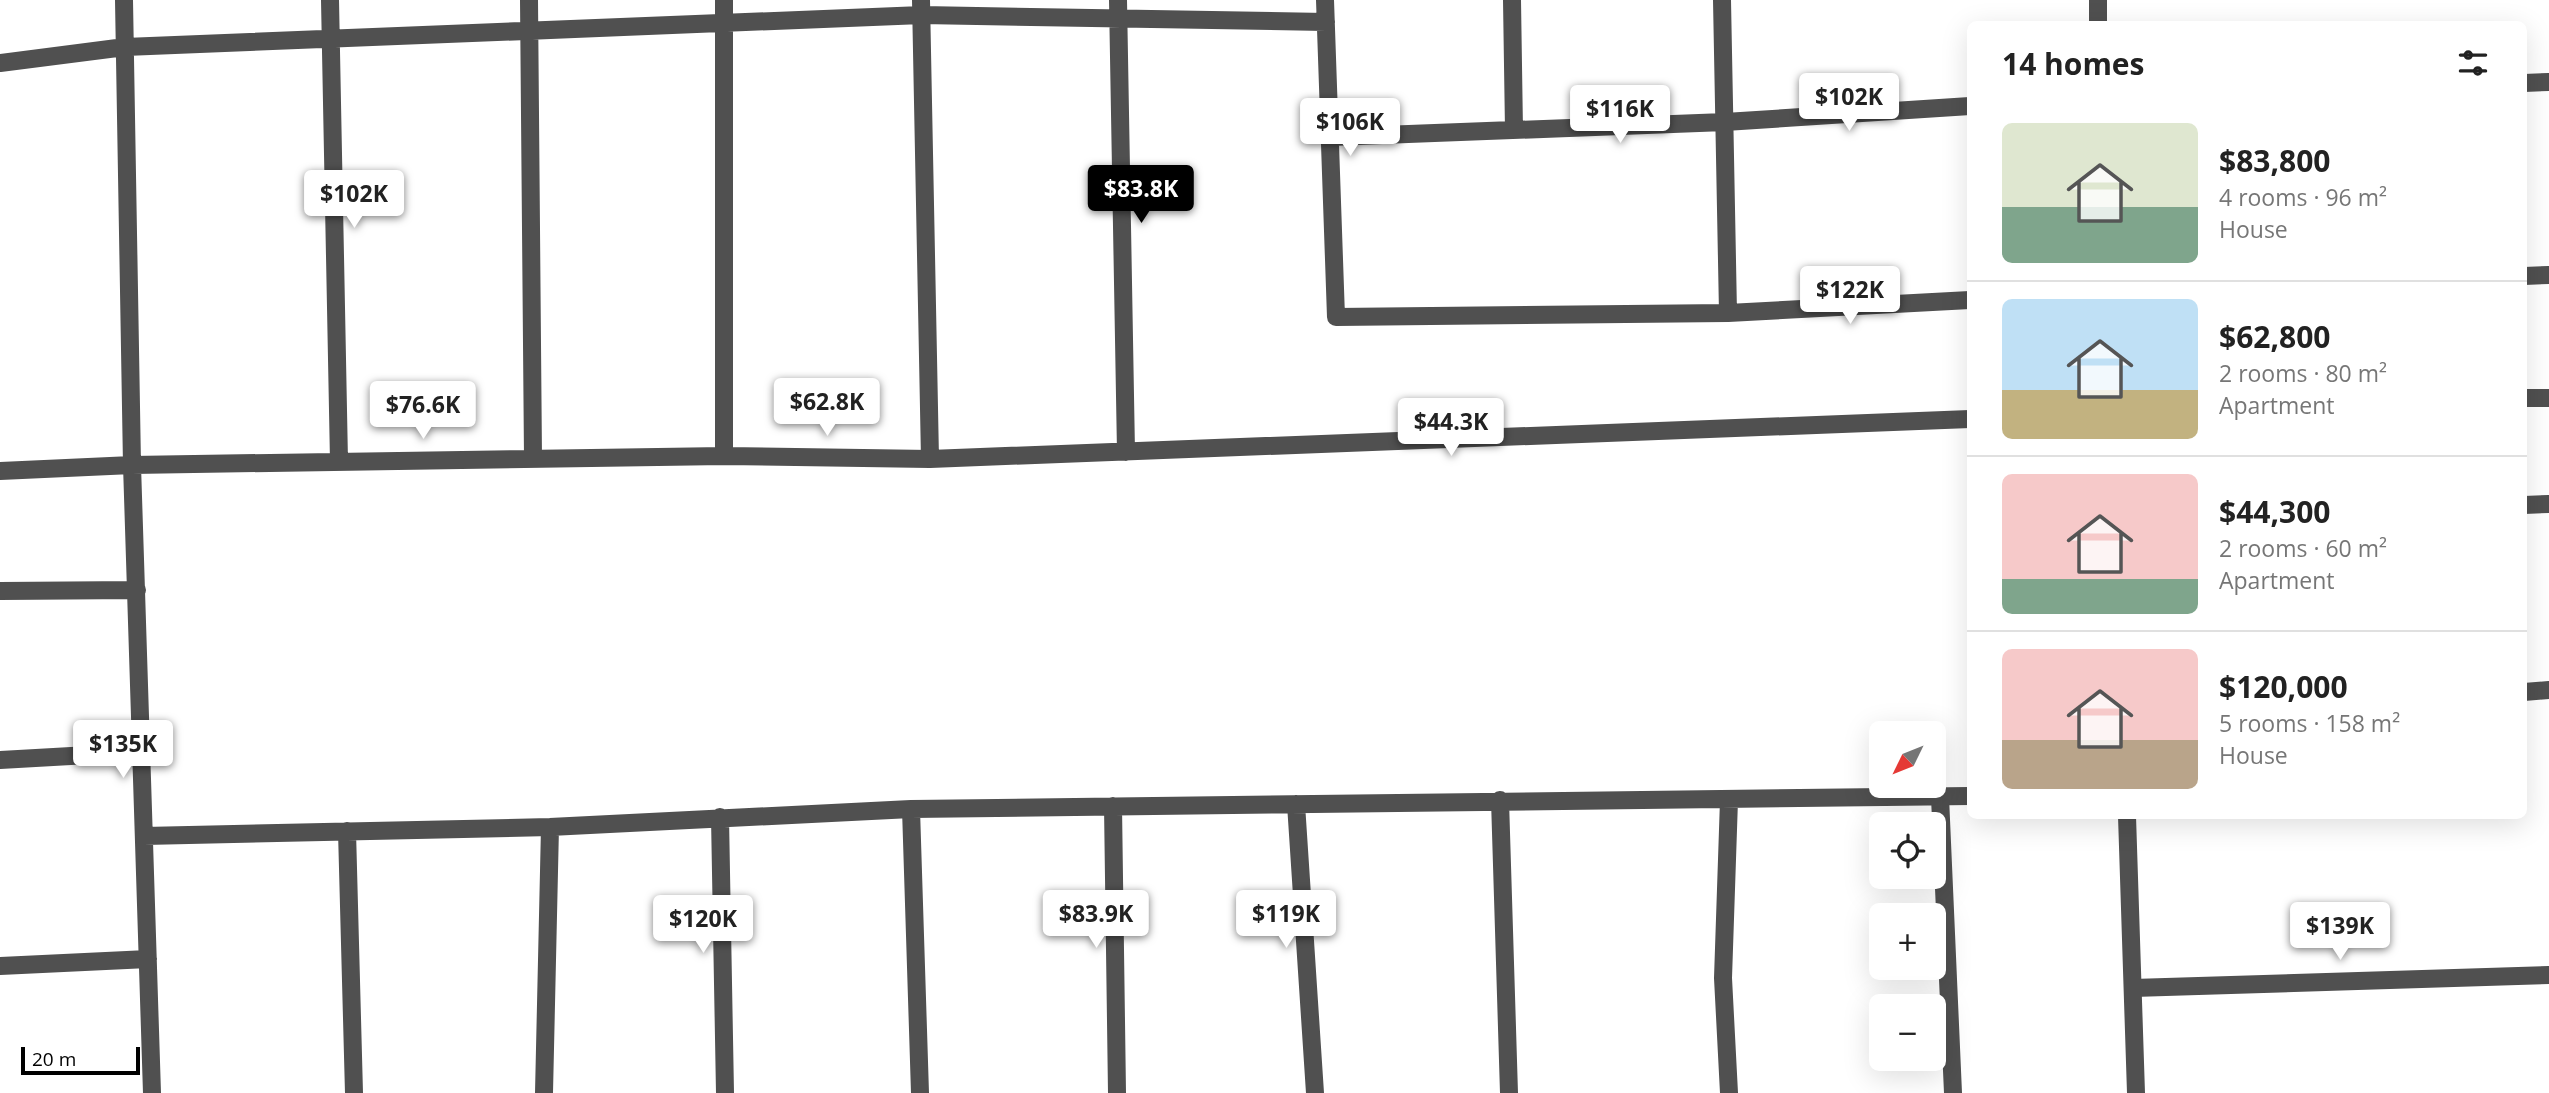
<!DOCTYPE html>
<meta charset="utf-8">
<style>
body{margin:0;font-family:"Open Sans",sans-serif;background:#f6f6f6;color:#222;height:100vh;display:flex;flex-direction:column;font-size:26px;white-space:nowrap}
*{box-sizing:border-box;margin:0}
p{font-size:23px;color:#767676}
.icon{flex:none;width:38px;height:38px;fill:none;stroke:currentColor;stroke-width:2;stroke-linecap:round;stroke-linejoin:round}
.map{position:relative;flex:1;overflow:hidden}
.drawer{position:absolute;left:1967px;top:21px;width:560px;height:798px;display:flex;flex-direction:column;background:#fff;border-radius:10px;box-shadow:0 7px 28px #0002}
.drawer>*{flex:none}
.needle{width:46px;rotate:227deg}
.tools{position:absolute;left:1869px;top:721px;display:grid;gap:14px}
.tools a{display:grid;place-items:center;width:77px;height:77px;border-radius:10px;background:#fff;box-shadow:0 7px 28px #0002;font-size:35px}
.scale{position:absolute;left:21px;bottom:18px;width:119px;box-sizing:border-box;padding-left:7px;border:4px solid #000;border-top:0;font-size:19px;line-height:24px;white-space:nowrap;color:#000;-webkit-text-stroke:5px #fff;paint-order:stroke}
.price{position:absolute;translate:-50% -60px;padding:0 16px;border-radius:7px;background:#fff;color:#222;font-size:23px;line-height:46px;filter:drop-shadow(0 2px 4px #0008)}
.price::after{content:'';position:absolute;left:50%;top:42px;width:21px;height:16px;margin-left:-10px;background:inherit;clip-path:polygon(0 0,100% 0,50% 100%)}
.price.on{background:#000;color:#fff}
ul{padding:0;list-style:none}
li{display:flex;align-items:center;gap:21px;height:175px;padding:0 35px}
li+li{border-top:2px solid #e0e0e0}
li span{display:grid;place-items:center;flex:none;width:196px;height:140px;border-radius:10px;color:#555}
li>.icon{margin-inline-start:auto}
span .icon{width:84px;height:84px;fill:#fffc;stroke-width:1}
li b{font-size:30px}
h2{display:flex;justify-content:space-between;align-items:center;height:84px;padding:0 35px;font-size:30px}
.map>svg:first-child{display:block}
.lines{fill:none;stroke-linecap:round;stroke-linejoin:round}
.minor{stroke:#505050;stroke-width:18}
</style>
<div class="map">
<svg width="2549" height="1093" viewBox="0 0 2549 1093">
<rect width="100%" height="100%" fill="#fff"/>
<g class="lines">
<path class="minor" d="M124 0 132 465 724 456V0
M330 0 339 461
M529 0 533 458
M921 0 930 459
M1118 0 1126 452
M1325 0 1336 317 1728 313 1970 300
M1512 0 1514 130
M1722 0 1728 313
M2098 0V24
M0 63 125 47 922 15 1326 22
M2524 83 2549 82
M1330 137 1725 122 1970 106
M2524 276 2549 275
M2524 398H2549
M724 456 930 459 1970 419
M0 471 132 465 152 1093
M2524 505 2549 504
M0 591 137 590
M2524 692 2549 690
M0 760 142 752
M1940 797 1953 1093
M1500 800 1509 1093
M1296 804 1315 1093
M1113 806 1117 1093
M911 809 920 1093
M2127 816 2136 1093
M720 817 725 1093
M347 831 354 1093
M144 836 550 827 911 809 1970 796
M0 966 148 959
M2133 988 2549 975
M544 1093 550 827
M1729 1093 1723 978 1729 800"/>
</g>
</svg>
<div class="tools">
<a><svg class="needle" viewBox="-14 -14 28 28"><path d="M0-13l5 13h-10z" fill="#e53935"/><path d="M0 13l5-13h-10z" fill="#767676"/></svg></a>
<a><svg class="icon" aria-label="locate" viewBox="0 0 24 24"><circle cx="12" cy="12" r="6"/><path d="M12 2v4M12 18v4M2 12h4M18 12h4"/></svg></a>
<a>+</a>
<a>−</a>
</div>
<div class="scale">20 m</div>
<b class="price" style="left:1849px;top:133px">$102K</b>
<b class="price" style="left:1620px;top:145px">$116K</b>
<b class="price" style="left:1350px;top:158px">$106K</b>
<b class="price on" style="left:1141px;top:225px">$83.8K</b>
<b class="price" style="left:354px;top:230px">$102K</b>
<b class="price" style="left:1850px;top:326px">$122K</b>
<b class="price" style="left:827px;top:438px">$62.8K</b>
<b class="price" style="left:423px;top:441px">$76.6K</b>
<b class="price" style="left:1451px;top:458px">$44.3K</b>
<b class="price" style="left:123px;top:780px">$135K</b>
<b class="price" style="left:1096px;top:950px">$83.9K</b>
<b class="price" style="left:1286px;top:950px">$119K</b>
<b class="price" style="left:703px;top:955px">$120K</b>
<b class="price" style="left:2340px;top:962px">$139K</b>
<section class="drawer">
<h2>14 homes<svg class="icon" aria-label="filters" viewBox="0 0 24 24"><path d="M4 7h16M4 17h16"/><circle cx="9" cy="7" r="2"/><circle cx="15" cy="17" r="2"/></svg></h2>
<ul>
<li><span style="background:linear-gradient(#dfe7d0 60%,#7fa58c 0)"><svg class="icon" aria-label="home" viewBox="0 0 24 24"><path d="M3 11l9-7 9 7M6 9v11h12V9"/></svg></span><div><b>$83,800</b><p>4 rooms · 96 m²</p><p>House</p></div></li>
<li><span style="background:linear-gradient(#bfe0f5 65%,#c2b280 0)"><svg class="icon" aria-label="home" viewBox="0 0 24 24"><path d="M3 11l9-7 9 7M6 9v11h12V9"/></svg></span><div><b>$62,800</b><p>2 rooms · 80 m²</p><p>Apartment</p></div></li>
<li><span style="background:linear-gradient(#f6c9c9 75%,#7fa58c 0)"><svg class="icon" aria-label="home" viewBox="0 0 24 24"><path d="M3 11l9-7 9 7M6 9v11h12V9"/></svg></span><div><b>$44,300</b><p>2 rooms · 60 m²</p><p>Apartment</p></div></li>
<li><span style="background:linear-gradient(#f6c9c9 65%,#b9a48a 0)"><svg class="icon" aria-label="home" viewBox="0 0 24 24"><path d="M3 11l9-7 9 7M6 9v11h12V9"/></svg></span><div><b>$120,000</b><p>5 rooms · 158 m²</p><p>House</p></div></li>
</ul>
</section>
</div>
